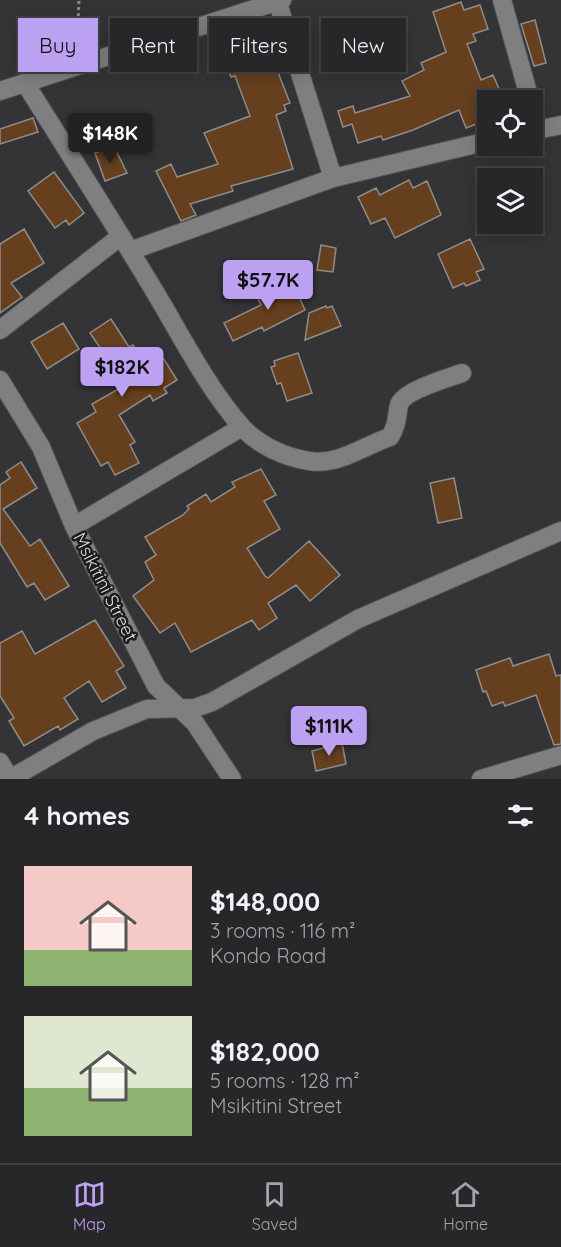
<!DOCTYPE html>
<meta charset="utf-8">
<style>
body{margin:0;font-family:Quicksand,sans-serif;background:#2f2e30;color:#f1f3f6;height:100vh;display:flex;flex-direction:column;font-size:22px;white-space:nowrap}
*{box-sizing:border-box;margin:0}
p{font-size:20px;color:#a4a5a8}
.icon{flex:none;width:33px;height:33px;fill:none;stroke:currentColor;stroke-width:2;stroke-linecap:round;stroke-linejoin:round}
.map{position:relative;height:779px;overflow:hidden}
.sheet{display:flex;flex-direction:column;background:#272628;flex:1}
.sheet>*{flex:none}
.guide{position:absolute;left:18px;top:18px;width:525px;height:54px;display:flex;gap:12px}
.buttons{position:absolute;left:477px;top:90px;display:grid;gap:12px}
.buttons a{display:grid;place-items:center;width:66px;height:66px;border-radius:0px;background:#272628;box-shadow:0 3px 15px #0003,0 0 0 2px #434345;font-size:30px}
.price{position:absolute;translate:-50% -51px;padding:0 14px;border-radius:6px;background:#bca0f2;color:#111;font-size:20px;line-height:39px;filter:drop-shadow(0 2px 3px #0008)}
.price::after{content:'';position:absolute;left:50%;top:36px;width:18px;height:14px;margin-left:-9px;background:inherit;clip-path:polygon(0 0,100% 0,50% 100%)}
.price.selected{background:#222;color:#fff}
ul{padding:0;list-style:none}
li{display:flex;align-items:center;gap:18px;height:150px;padding:0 24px}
li span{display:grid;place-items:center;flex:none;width:168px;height:120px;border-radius:0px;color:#555}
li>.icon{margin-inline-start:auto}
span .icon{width:72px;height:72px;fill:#fffc;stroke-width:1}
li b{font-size:26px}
h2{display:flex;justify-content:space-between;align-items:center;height:72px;padding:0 24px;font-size:26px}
.tag{padding:0 21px;border-radius:0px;background:#272628;box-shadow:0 3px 15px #0003,0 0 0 2px #434345;font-size:21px;line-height:54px}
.tag.selected{background:#bca0f2;color:#111}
.tabs{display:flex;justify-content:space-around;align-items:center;height:84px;border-top:2px solid #434345;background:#272628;font-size:16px;color:#a4a5a8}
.tabs a{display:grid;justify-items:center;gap:3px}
.tabs .selected{color:#bca0f2}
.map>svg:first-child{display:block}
.building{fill:#653f1e;stroke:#8f8c8a;stroke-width:1.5}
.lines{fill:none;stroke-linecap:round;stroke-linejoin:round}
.minor-casing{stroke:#535254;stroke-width:20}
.path{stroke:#878688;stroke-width:3;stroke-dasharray:3 3;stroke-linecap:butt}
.minor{stroke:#7f7e81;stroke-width:18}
.labels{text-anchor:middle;stroke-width:5;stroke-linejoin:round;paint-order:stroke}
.street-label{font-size:18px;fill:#dfdfe0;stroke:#1b1b1c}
</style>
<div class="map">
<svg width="561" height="779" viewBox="0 0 561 779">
<rect width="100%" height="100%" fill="#343336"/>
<path class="building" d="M461 2 464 10 480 5 488 29 473 34 476 41 467 44 481 80 493 75 500 91 488 96V111L481 114 484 121 466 128 459 110 413 130 383 140 381 136 358 143 352 124 343 127 338 111 353 106 355 113 410 96 402 81 424 70 421 63 446 52 433 12Z
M535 20 546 63 534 66 521 24Z
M279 43 284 59 274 62 290 103 284 105 286 111 276 115 293 169 231 186 233 191 190 204 196 215 181 221 156 171 171 164 177 177 218 164 204 133 250 116 235 76 231 77 226 62Z
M33 118 38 132 0 144V129Z
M114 146 127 173 105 181 95 153Z
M54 172 84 213 69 225 66 220 55 228 28 191Z
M409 180 413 188 427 181 441 215 395 238 385 218 371 224 358 197 376 188 380 195Z
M24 229 44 263 11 283 22 297 0 313V244Z
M470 239 484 269 476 272 480 280 466 286 464 283 453 288 438 254Z
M321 245 336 248 333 272 317 270Z
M290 277 305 310 264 331 262 327 233 341 224 323 261 305 258 299 277 290 274 284Z
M326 306 327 308 332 306 341 326 305 340 309 313Z
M111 319 129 347 133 345 147 365 162 356 177 380 164 388 167 393 153 401 150 395 119 415 135 442 130 445 139 463 115 475 108 462 101 466 77 423 96 412 92 404 122 387 107 364 110 362 90 333Z
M63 323 79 349 47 369 31 342Z
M298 353 312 393 287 401 281 383 277 384 271 367 275 366 274 361Z
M21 462 37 488 3 509 30 546 40 539 69 586 45 600 34 583 27 587 0 543V485L10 478 6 472Z
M261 469 276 495 264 501 280 529 247 548 265 576 268 578 309 541 340 575 310 601 296 585 268 603 277 618 259 630 252 620 191 652 175 623 160 633 133 596 154 580 145 562 156 555 145 537 183 515 189 509 187 506 206 494 211 502 235 487 232 482Z
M454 478 462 518 438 523 430 483Z
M95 620 124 666 116 671 126 688 102 702 89 681 64 698 78 719 60 730 58 726 24 746 9 721 14 718 0 696V643L22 631 35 654Z
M549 654 556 676 561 675V744L554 745 536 695 505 706 503 702 492 706 486 691 483 692 476 670 510 658 513 666Z
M342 743 346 764 316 771 312 751Z"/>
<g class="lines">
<defs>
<path id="minor" d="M277 0 333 178
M502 0 530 100
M25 83C69 153 113 222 155 292 182 337 207 387 241 426 258 445 284 457 309 461 338 466 363 446 390 437 398 423 396 419 399 405 403 391 448 378 462 373
M0 91 282 0
M532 131 561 125
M130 251 333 178 488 141
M0 330 121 236
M0 380 41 447 74 526 156 686 195 723 232 779
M74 526 242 427
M0 762 10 779
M10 779 93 731 147 709 195 708 212 702 358 619 561 531
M481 779 561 755"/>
</defs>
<use href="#minor" class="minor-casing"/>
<path class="path" d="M77 46 79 0"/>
<use href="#minor" class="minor"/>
</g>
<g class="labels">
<g class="street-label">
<text transform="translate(105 587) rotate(63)" y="6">Msikitini Street</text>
</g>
</g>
</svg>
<div class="buttons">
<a><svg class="icon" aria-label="locate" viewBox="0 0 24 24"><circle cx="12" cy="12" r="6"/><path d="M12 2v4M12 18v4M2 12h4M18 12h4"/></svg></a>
<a><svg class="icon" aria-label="layers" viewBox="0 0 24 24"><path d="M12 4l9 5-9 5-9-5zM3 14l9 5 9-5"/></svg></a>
</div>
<b class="price selected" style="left:110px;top:164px">$148K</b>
<b class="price" style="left:268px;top:311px">$57.7K</b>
<b class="price" style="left:122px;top:398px">$182K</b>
<b class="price" style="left:329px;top:757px">$111K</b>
<div class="guide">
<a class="tag selected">Buy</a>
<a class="tag">Rent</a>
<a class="tag">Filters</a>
<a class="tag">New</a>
</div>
</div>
<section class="sheet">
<h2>4 homes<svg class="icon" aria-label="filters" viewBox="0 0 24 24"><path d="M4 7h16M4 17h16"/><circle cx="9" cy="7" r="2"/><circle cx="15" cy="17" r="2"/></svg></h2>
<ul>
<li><span style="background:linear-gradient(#f6c9c9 70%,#8fb573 0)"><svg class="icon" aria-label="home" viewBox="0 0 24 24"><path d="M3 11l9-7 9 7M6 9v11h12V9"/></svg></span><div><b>$148,000</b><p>3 rooms · 116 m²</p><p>Kondo Road</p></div></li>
<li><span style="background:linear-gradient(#dfe7d0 60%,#8fb573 0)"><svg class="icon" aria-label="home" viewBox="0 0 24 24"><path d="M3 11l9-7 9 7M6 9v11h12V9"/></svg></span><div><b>$182,000</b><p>5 rooms · 128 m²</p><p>Msikitini Street</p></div></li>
</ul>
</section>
<nav class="tabs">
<a class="selected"><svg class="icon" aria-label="map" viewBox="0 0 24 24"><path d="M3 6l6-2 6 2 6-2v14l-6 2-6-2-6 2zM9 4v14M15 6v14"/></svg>Map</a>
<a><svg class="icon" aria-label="saved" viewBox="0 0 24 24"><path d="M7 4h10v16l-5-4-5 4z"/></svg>Saved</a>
<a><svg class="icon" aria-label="home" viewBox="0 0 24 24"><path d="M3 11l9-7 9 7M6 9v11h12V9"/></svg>Home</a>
</nav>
